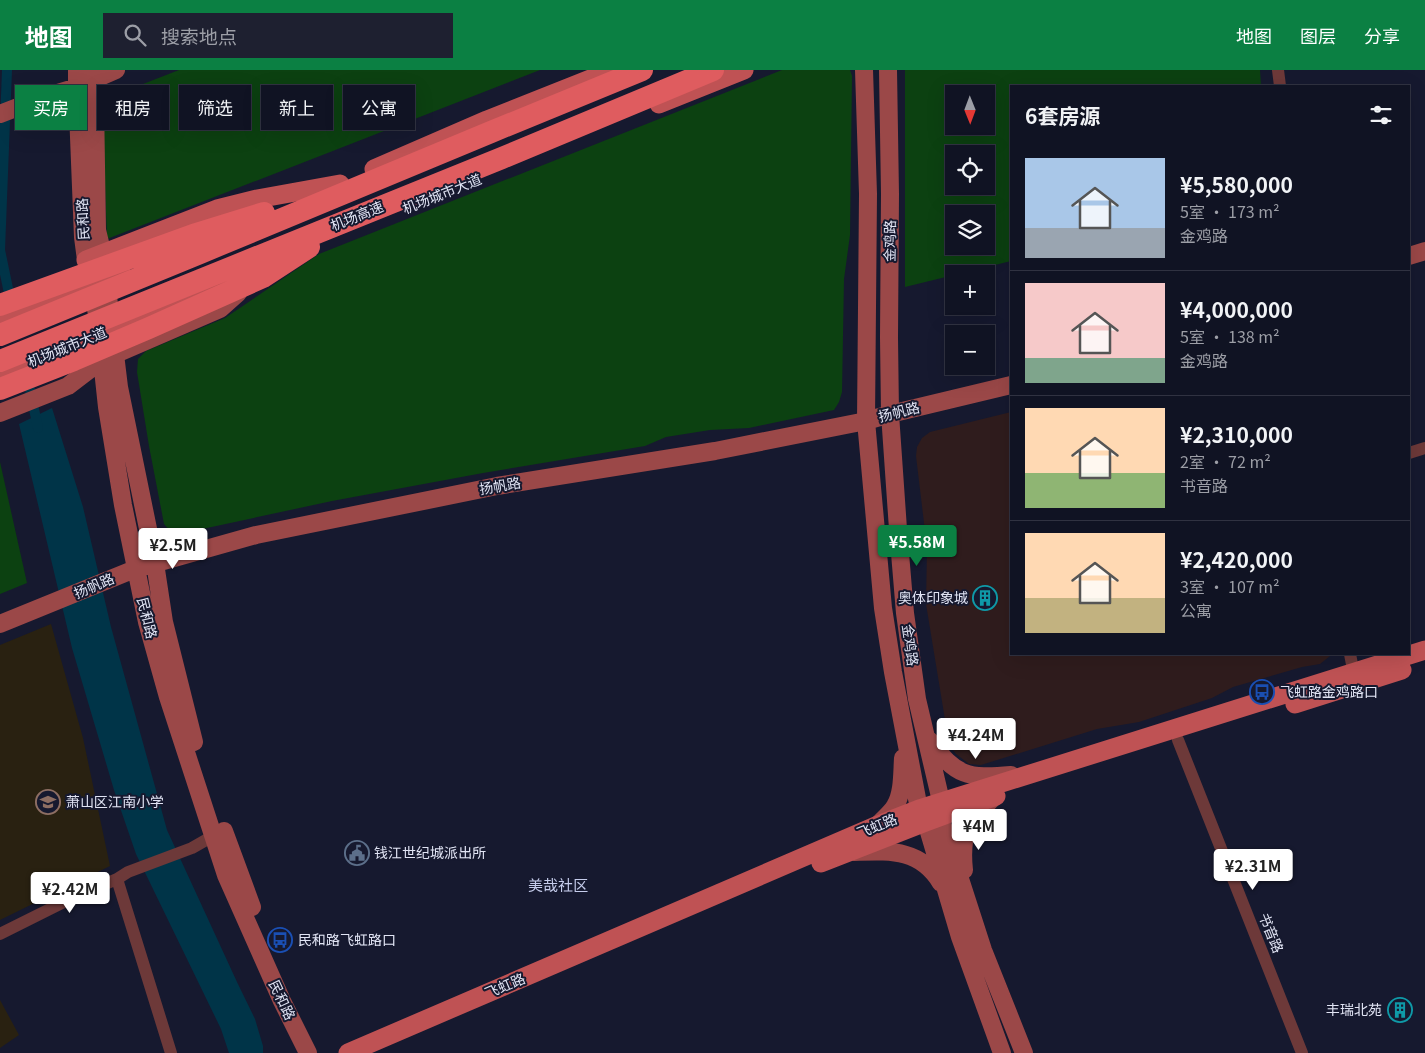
<!DOCTYPE html>
<html lang="zh">
<meta charset="utf-8">
<style>
body{margin:0;font-family:Georgia,"Noto Sans SC",serif;background:#1e2030;color:#f1f3f6;height:100vh;display:flex;flex-direction:column;font-size:19px;white-space:nowrap}
*{box-sizing:border-box;margin:0}
p{font-size:16px;color:#9c9ea6}
.icon{flex:none;width:28px;height:28px;fill:none;stroke:currentColor;stroke-width:2;stroke-linecap:round;stroke-linejoin:round}
.map{position:relative;flex:1;overflow:hidden}
.drawer{position:absolute;left:1010px;top:15px;width:400px;height:570px;display:flex;flex-direction:column;background:#101323;border-radius:0px;box-shadow:0 5px 20px #0002,0 0 0 1px #303241}
.drawer>*{flex:none}
.top-card{position:absolute;left:15px;top:15px;width:475px;height:45px;display:flex;gap:10px}
.needle{width:32px;rotate:179deg}
.buttons{position:absolute;left:945px;top:15px;display:grid;gap:10px}
.buttons a{display:grid;place-items:center;width:50px;height:50px;border-radius:0px;background:#101323;box-shadow:0 5px 20px #0002,0 0 0 1px #303241;font-size:25px}
.price{position:absolute;translate:-50% -42px;padding:0 11px;border-radius:5px;background:#fff;color:#222;font-size:16px;line-height:32px;filter:drop-shadow(0 1px 2px #0008)}
.price::after{content:'';position:absolute;left:50%;top:30px;width:15px;height:11px;margin-left:-8px;background:inherit;clip-path:polygon(0 0,100% 0,50% 100%)}
.price.selected{background:#0b8043;color:#fff}
ul{padding:0;list-style:none}
li{display:flex;align-items:center;gap:15px;height:125px;padding:0 15px}
li+li{border-top:1px solid #303241}
li span{display:grid;place-items:center;flex:none;width:140px;height:100px;border-radius:0px;color:#555}
li>.icon{margin-inline-start:auto}
span .icon{width:60px;height:60px;fill:#fffc;stroke-width:1}
li b{font-size:21px}
h2{display:flex;justify-content:space-between;align-items:center;height:60px;padding:0 15px;font-size:21px}
.chip{padding:0 18px;border-radius:0px;background:#101323;box-shadow:0 5px 20px #0002,0 0 0 1px #303241;font-size:18px;line-height:45px}
.chip.selected{background:#0b8043;color:#fff}
header{display:flex;align-items:center;gap:30px;box-sizing:border-box;height:70px;padding:0 25px;background:#0b8043;color:#fff}
header strong{font-size:24px}
nav{display:flex;gap:28px;margin-inline-start:auto;font-size:18px}
.search{width:350px;height:45px;background:#1e2030;display:flex;align-items:center;gap:12px;box-sizing:border-box;padding:0 18px;border-radius:0px;color:#9c9ea6;font-size:19px}
.map>svg:first-child{display:block}
.commercial{fill:#2f1c1d}
.education{fill:#292111}
.green{fill:#0c4111;fill-rule:evenodd}
.water{fill:#003448}
.lines{fill:none;stroke-linecap:round;stroke-linejoin:round}
.canal{stroke:#003448;stroke-width:10}
.street{stroke:#6d3939;stroke-width:12}
.secondary{stroke:#9b4848;stroke-width:18}
.primary{stroke:#bf5254;stroke-width:19}
.highway-bridge{stroke:#df5c5f;stroke-width:22}
.labels{text-anchor:middle;stroke-width:4;stroke-linejoin:round;paint-order:stroke}
.street-label{font-size:14px;fill:#e1e4f4;stroke:#16192f}
.poi-label{font-size:14px;fill:#e1e4f4;stroke:#16192f;text-anchor:start}
.neighbourhood-label{font-size:15px;fill:#c6cdec;stroke:#16192f}
</style>
<header>
<strong>地图</strong>
<div class="search"><svg class="icon" aria-label="search" viewBox="0 0 24 24"><circle cx="10" cy="10" r="6"/><path d="M15 15l6 6"/></svg>搜索地点</div>
<nav><a>地图</a><a>图层</a><a>分享</a></nav>
</header>
<div class="map">
<svg width="1425" height="983" viewBox="0 0 1425 983">
<rect width="100%" height="100%" fill="#16192f"/>
<path class="commercial" d="M1011 342V584H1331L1330 586 1320 594 1302 597 1233 617 1212 628 1139 652 1097 659 981 695 969 694 956 684 949 674 926 534 927 478 916 386 917 377 922 368 930 362Z"/>
<path class="education" d="M51 554 83 668 110 796 0 850V575Z
M0 930 19 965 0 978Z"/>
<path class="green" d="M179 0H540L107 169 102 30Z
M782 0H850L852 6 850 165 844 209 842 322 839 332 834 340 749 358 710 360 666 367 645 376 483 403 332 431 179 464 171 462 164 454 149 376 137 302 138 289 146 281 225 248 319 184Z
M905 0H1260L1261 16H1011V191L959 204H954V205L905 217ZM954 24H986V56H954ZM954 84H986V116H954ZM954 144H986V176H954Z
M0 392 27 513 0 524Z"/>
<path class="water" d="M52 338 83 437 111 557 167 760 237 912 255 949 263 976V983H229L221 959 136 784 114 720 72 578 19 354Z"/>
<g class="lines">
<path class="canal" d="M7 0 0 180 11 233
M27 306 38 358"/>
<path class="street" d="M1278 0 1280 16
M1409 383 1425 378
M1350 584 1355 610
M1178 670 1302 983
M117 809 171 983
M0 864 72 828 117 809 128 802 192 778 213 766"/>
<path class="secondary" d="M77 0V17L83 167 86 190 101 264 102 290 107 337 123 435 147 552 168 627 226 805 282 931 308 983
M94 0 95 31 97 160 103 185 119 317 155 493 164 552 194 672
M864 0 868 124 866 351 883 538 893 602 919 739 926 752 960 867 1002 983
M888 0 890 124 889 268 890 344 898 459 905 543 917 629 941 731 940 747 983 880 1024 983
M0 44 44 27 77 17 116 0
M1409 186 1425 181
M0 343 68 316 102 290 220 239 238 223
M0 554 135 499 256 465 497 416 715 381 866 351 890 344 1011 315
M929 670C956 706 967 709 1011 705
M878 755C883 749 891 743 895 736 903 723 902 703 903 688
M224 761 252 837
M854 782C889 781 920 778 941 813
M964 800C960 763 968 752 994 727"/>
<path class="primary" d="M659 34 744 0
M374 99 487 50 613 0
M86 190 217 139 257 129 340 114
M0 248C40 232 81 218 121 202
M0 304 236 208
M1295 634 1402 600
M821 793 926 752 996 726
M348 983 878 755 919 739 1425 580"/>
<path class="highway-bridge" d="M0 235 193 165 264 143
M0 265 200 183 491 62 642 0
M0 291 502 88 713 0
M0 319 74 290 149 258 263 207 309 177"/>
</g>
<defs>
<symbol id="building-ring" viewBox="-11 -11 22 22"><circle r="9.5" fill="#16192f" stroke="#0f9aa8" stroke-width="1.5"/><path d="M-4-6H4V6H1V3H-1V6H-4ZM-2.5-4.3h1.7v1.8h-1.7ZM.8-4.3h1.7v1.8H.8ZM-2.5-1h1.7V.8h-1.7ZM.8-1h1.7V.8H.8Z" fill="#0f9aa8"/></symbol>
<symbol id="bus-ring" viewBox="-11 -11 22 22"><circle r="9.5" fill="#16192f" stroke="#1a4fb4" stroke-width="1.5"/><path d="M-5-6H5V4H4V6H2V4H-2V6H-4V4H-5ZM-3.5-4V0h7V-4ZM-3.5 1.2v1.5H-2V1.2ZM2 1.2v1.5H3.5V1.2Z" fill="#1a4fb4"/></symbol>
<symbol id="school-ring" viewBox="-11 -11 22 22"><circle r="9.5" fill="#16192f" stroke="#8d6e63" stroke-width="1.5"/><path d="M0-5L7-2L0 1L-7-2ZM-4 1L0 2.5L4 1V4Q0 6-4 4Z" fill="#8d6e63"/></symbol>
<symbol id="civic-ring" viewBox="-11 -11 22 22"><circle r="9.5" fill="#16192f" stroke="#5c6f8a" stroke-width="1.5"/><path d="M-.6-6.5H3V-4.5H.6V-3L4-1V1h2V6H-6V1h2V-1L-.6-3ZM-1.2 2.5V6h2.4V2.5Z" fill="#5c6f8a"/></symbol>
</defs>
<g fill-rule="evenodd">
<use href="#building-ring" x="971" y="514" width="28" height="28"/>
<use href="#bus-ring" x="1248" y="608" width="28" height="28"/>
<use href="#school-ring" x="34" y="718" width="28" height="28"/>
<use href="#civic-ring" x="343" y="769" width="28" height="28"/>
<use href="#bus-ring" x="266" y="856" width="28" height="28"/>
<use href="#building-ring" x="1386" y="926" width="28" height="28"/>
</g>
<g class="labels">
<g class="street-label">
<text transform="translate(442 124) rotate(-22)" y="5">机场城市大道</text>
<text transform="translate(357 146) rotate(-22)" y="5">机场高速</text>
<text transform="translate(83 149) rotate(-93)" y="5">民和路</text>
<text transform="translate(890 171) rotate(-89)" y="5">金鸡路</text>
<text transform="translate(67 277) rotate(-22)" y="5">机场城市大道</text>
<text transform="translate(899 342) rotate(-14)" y="5">扬帆路</text>
<text transform="translate(500 416) rotate(-10)" y="5">扬帆路</text>
<text transform="translate(94 516) rotate(-23)" y="5">扬帆路</text>
<text transform="translate(147 548) rotate(76)" y="5">民和路</text>
<text transform="translate(910 575) rotate(82)" y="5">金鸡路</text>
<text transform="translate(877 756) rotate(-22)" y="5">飞虹路</text>
<text transform="translate(1271 863) rotate(68)" y="5">书音路</text>
<text transform="translate(505 916) rotate(-23)" y="5">飞虹路</text>
<text transform="translate(282 930) rotate(65)" y="5">民和路</text>
</g>
<g class="poi-label">
<text x="968" y="533" text-anchor="end">奥体印象城</text>
<text x="1280" y="627">飞虹路金鸡路口</text>
<text x="66" y="737">萧山区江南小学</text>
<text x="374" y="788">钱江世纪城派出所</text>
<text x="298" y="875">民和路飞虹路口</text>
<text x="1382" y="945" text-anchor="end">丰瑞北苑</text>
</g>
<g class="neighbourhood-label">
<text x="558" y="821">美哉社区</text>
</g>
</g>
</svg>
<div class="buttons">
<a><svg class="needle" viewBox="-14 -14 28 28"><path d="M0-13l5 13h-10z" fill="#e53935"/><path d="M0 13l5-13h-10z" fill="#9c9ea6"/></svg></a>
<a><svg class="icon" aria-label="locate" viewBox="0 0 24 24"><circle cx="12" cy="12" r="6"/><path d="M12 2v4M12 18v4M2 12h4M18 12h4"/></svg></a>
<a><svg class="icon" aria-label="layers" viewBox="0 0 24 24"><path d="M12 4l9 5-9 5-9-5zM3 14l9 5 9-5"/></svg></a>
<a>+</a>
<a>−</a>
</div>
<b class="price selected" style="left:917px;top:497px">¥5.58M</b>
<b class="price" style="left:173px;top:500px">¥2.5M</b>
<b class="price" style="left:976px;top:690px">¥4.24M</b>
<b class="price" style="left:979px;top:781px">¥4M</b>
<b class="price" style="left:1253px;top:821px">¥2.31M</b>
<b class="price" style="left:70px;top:844px">¥2.42M</b>
<div class="top-card">
<a class="chip selected">买房</a>
<a class="chip">租房</a>
<a class="chip">筛选</a>
<a class="chip">新上</a>
<a class="chip">公寓</a>
</div>
<section class="drawer">
<h2>6套房源<svg class="icon" aria-label="filters" viewBox="0 0 24 24"><path d="M4 7h16M4 17h16"/><circle cx="9" cy="7" r="2"/><circle cx="15" cy="17" r="2"/></svg></h2>
<ul>
<li><span style="background:linear-gradient(#a9c7e8 70%,#9aa5b1 0)"><svg class="icon" aria-label="home" viewBox="0 0 24 24"><path d="M3 11l9-7 9 7M6 9v11h12V9"/></svg></span><div><b>¥5,580,000</b><p>5室 · 173 m²</p><p>金鸡路</p></div></li>
<li><span style="background:linear-gradient(#f6c9c9 75%,#7fa58c 0)"><svg class="icon" aria-label="home" viewBox="0 0 24 24"><path d="M3 11l9-7 9 7M6 9v11h12V9"/></svg></span><div><b>¥4,000,000</b><p>5室 · 138 m²</p><p>金鸡路</p></div></li>
<li><span style="background:linear-gradient(#ffd9b3 65%,#8fb573 0)"><svg class="icon" aria-label="home" viewBox="0 0 24 24"><path d="M3 11l9-7 9 7M6 9v11h12V9"/></svg></span><div><b>¥2,310,000</b><p>2室 · 72 m²</p><p>书音路</p></div></li>
<li><span style="background:linear-gradient(#ffd9b3 65%,#c2b280 0)"><svg class="icon" aria-label="home" viewBox="0 0 24 24"><path d="M3 11l9-7 9 7M6 9v11h12V9"/></svg></span><div><b>¥2,420,000</b><p>3室 · 107 m²</p><p>公寓</p></div></li>
</ul>
</section>
</div>
